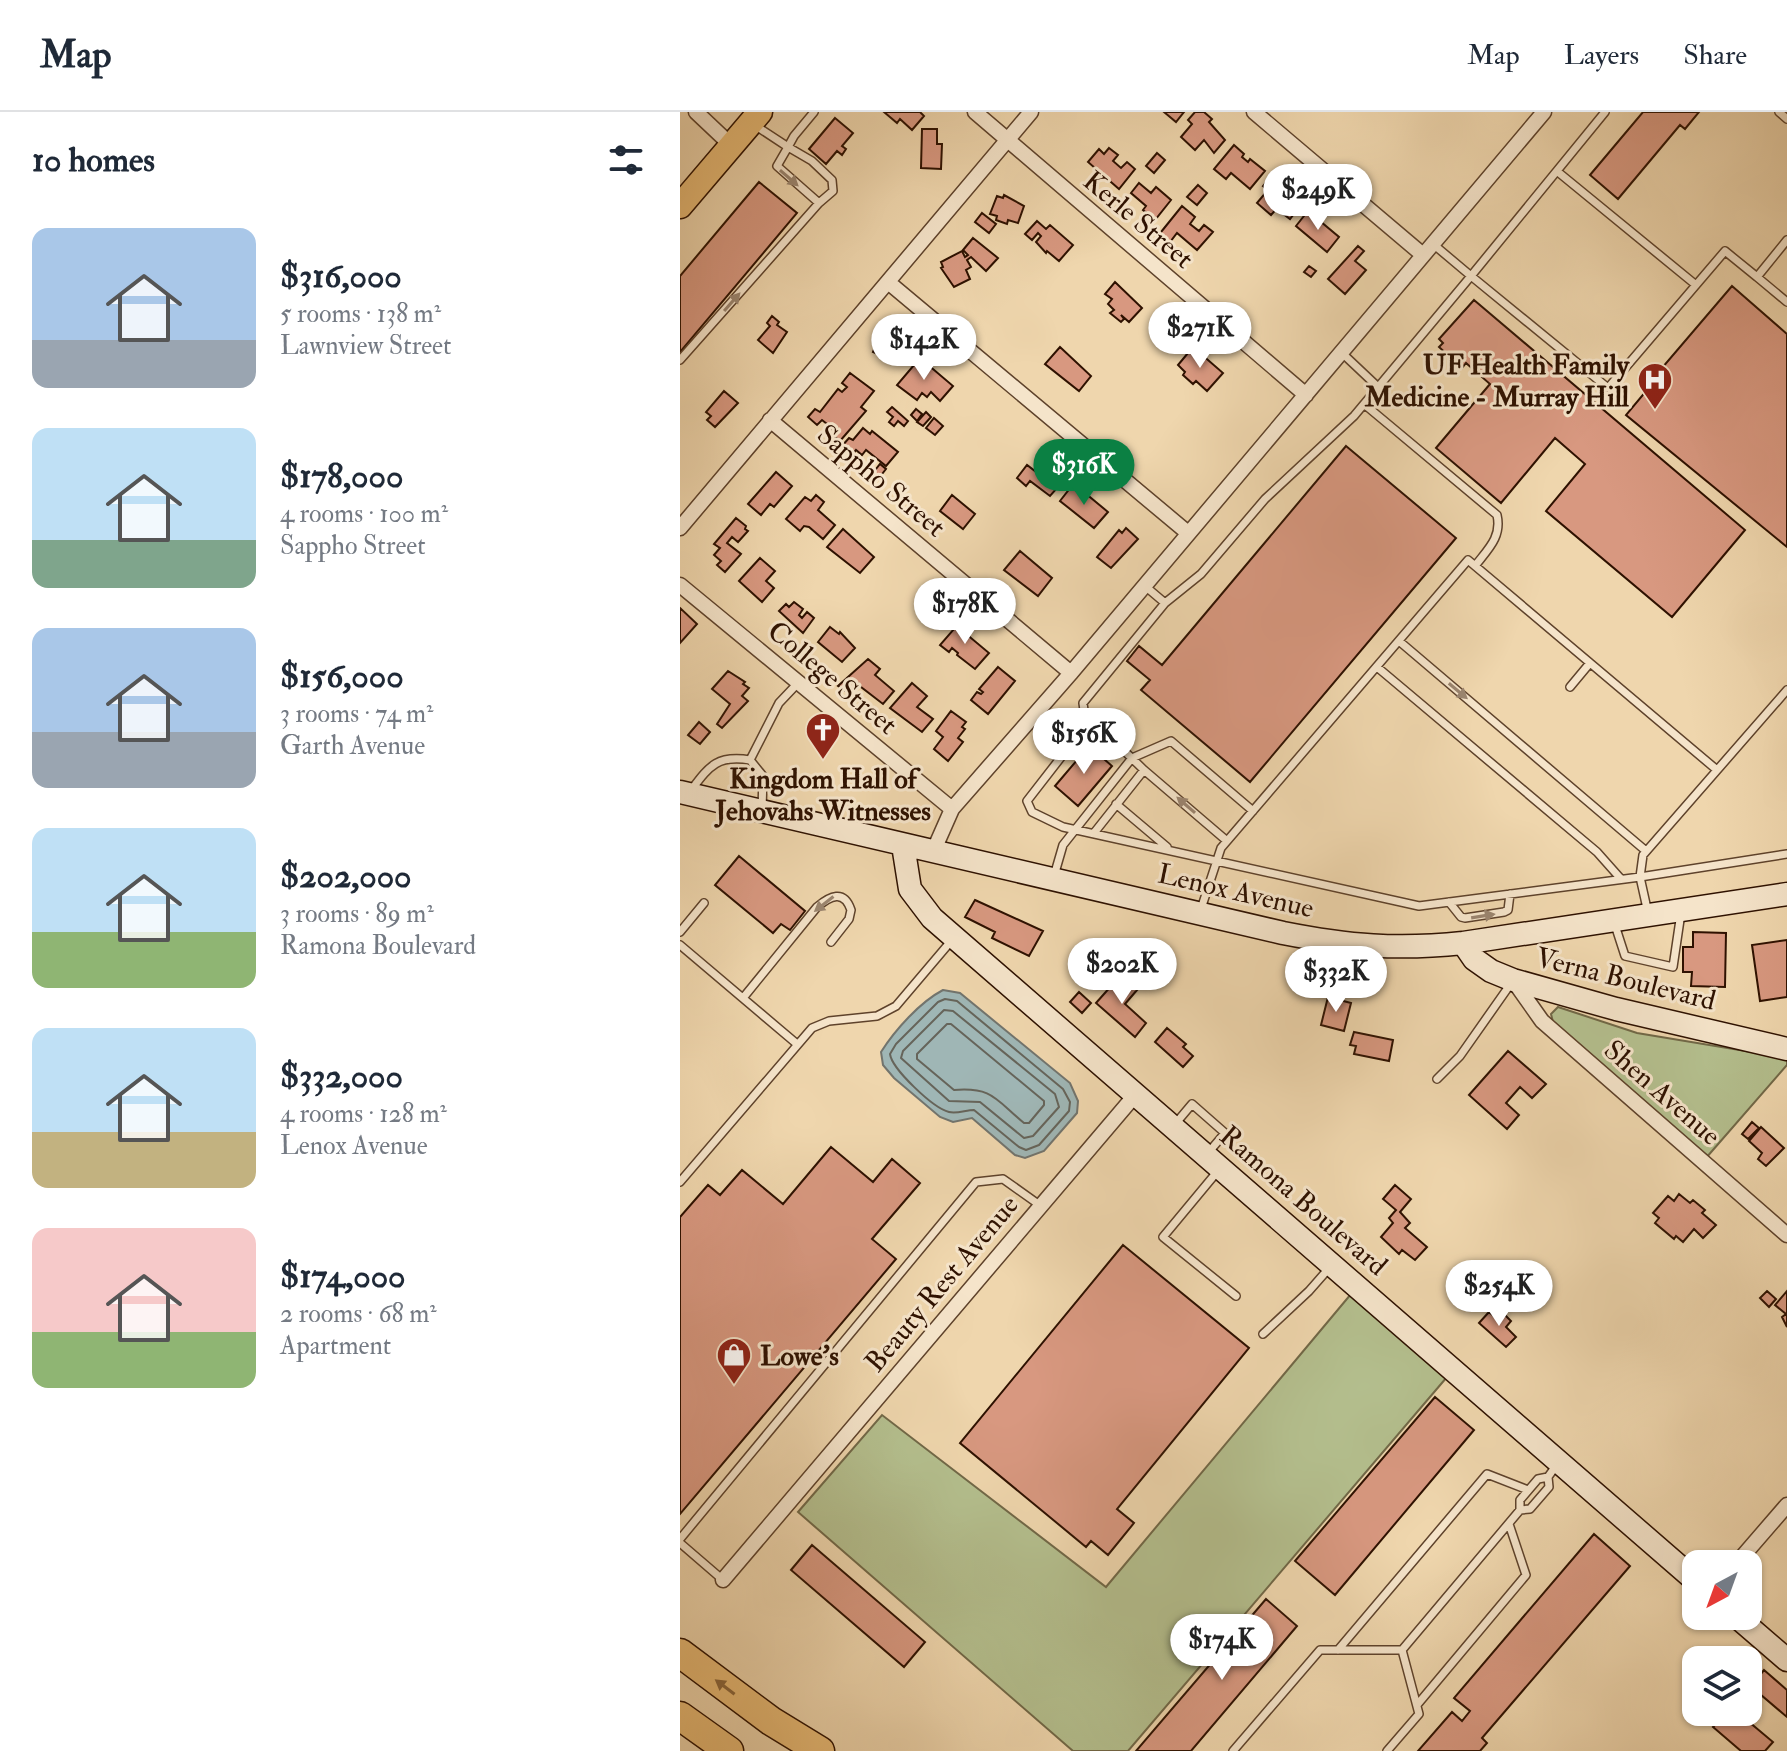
<!DOCTYPE html>
<meta charset="utf-8">
<style>
body{margin:0;font-family:"IM FELL Double Pica",serif;background:#f2f2f3;color:#1f2937;height:100vh;display:flex;flex-direction:column;font-size:30px;white-space:nowrap}
*{box-sizing:border-box;margin:0}
p{font-size:26px;color:#747a83}
.icon{flex:none;width:44px;height:44px;fill:none;stroke:currentColor;stroke-width:2;stroke-linecap:round;stroke-linejoin:round}
.map{position:relative;flex:1;overflow:hidden}
.panel{display:flex;flex-direction:column;background:#fff;width:680px}
.panel>*{flex:none}
.needle{width:52px;rotate:221deg}
.tools{position:absolute;left:1002px;top:1438px;display:grid;gap:16px}
.tools a{display:grid;place-items:center;width:80px;height:80px;border-radius:16px;background:#fff;box-shadow:0 2px 6px #0004;font-size:40px}
.price{position:absolute;translate:-50% -68px;padding:0 18px;border-radius:28px;background:#fff;color:#222;font-size:26px;line-height:52px;filter:drop-shadow(0 2px 4px #0008)}
.price::after{content:'';position:absolute;left:50%;top:48px;width:24px;height:18px;margin-left:-12px;background:inherit;clip-path:polygon(0 0,100% 0,50% 100%)}
.price.current{background:#0b8043;color:#fff}
ul{padding:0;list-style:none}
li{display:flex;align-items:center;gap:24px;height:200px;padding:0 32px}
li span{display:grid;place-items:center;flex:none;width:224px;height:160px;border-radius:16px;color:#555}
li>.icon{margin-inline-start:auto}
span .icon{width:96px;height:96px;fill:#fffc;stroke-width:1}
li b{font-size:34px}
h2{display:flex;justify-content:space-between;align-items:center;height:96px;padding:0 32px;font-size:34px}
header{display:flex;align-items:center;gap:48px;box-sizing:border-box;height:112px;padding:0 40px;background:#fff;border-bottom:2px solid #e0e1e3}
header strong{font-size:38px}
nav{display:flex;gap:44px;margin-inline-start:auto;font-size:28px}
main{display:flex;flex:1;min-height:0}
.map>svg:first-child{display:block}
.green{fill:#b4bf8e;stroke:#716847;stroke-width:2}
.water{fill:#9fb6b5;stroke:#72746d;stroke-width:2}
.lines{fill:none;stroke-linecap:round;stroke-linejoin:round}
.shore{stroke:#66645a;stroke-width:2}
.building{fill:#d89880;stroke:#2e1100;stroke-width:2}
.lane-casing{stroke:#5e422b;stroke-width:10}
.street-casing{stroke:#5e422b;stroke-width:17}
.secondary-casing{stroke:#2e1100;stroke-width:25}
.primary-casing{stroke:#2e1100;stroke-width:27}
.highway-casing{stroke:#2e1100;stroke-width:31}
.lane{stroke:#f5e4ca;stroke-width:7}
.street{stroke:#f5e4ca;stroke-width:14}
.secondary{stroke:#f5e4ca;stroke-width:22}
.primary{stroke:#e8bb76;stroke-width:24}
.highway{stroke:#e8bb76;stroke-width:28}
.oneway{fill:#9b856f}
.oneway2{fill:#8b663b}
.labels{text-anchor:middle;stroke-width:6;stroke-linejoin:round;paint-order:stroke}
.street-label{font-size:28px;fill:#2e1100;stroke:#f5e4ca}
.poi-label{font-size:28px;font-weight:bold;fill:#2e1100;stroke:#f5e4ca;text-anchor:end}
</style>
<header>
<strong>Map</strong>
<nav><a>Map</a><a>Layers</a><a>Share</a></nav>
</header>
<main>
<section class="panel">
<h2>10 homes<svg class="icon" aria-label="filters" viewBox="0 0 24 24"><path d="M4 7h16M4 17h16"/><circle cx="9" cy="7" r="2"/><circle cx="15" cy="17" r="2"/></svg></h2>
<ul>
<li><span style="background:linear-gradient(#a9c7e8 70%,#9aa5b1 0)"><svg class="icon" aria-label="home" viewBox="0 0 24 24"><path d="M3 11l9-7 9 7M6 9v11h12V9"/></svg></span><div><b>$316,000</b><p>5 rooms · 138 m²</p><p>Lawnview Street</p></div></li>
<li><span style="background:linear-gradient(#bfe0f5 70%,#7fa58c 0)"><svg class="icon" aria-label="home" viewBox="0 0 24 24"><path d="M3 11l9-7 9 7M6 9v11h12V9"/></svg></span><div><b>$178,000</b><p>4 rooms · 100 m²</p><p>Sappho Street</p></div></li>
<li><span style="background:linear-gradient(#a9c7e8 65%,#9aa5b1 0)"><svg class="icon" aria-label="home" viewBox="0 0 24 24"><path d="M3 11l9-7 9 7M6 9v11h12V9"/></svg></span><div><b>$156,000</b><p>3 rooms · 74 m²</p><p>Garth Avenue</p></div></li>
<li><span style="background:linear-gradient(#bfe0f5 65%,#8fb573 0)"><svg class="icon" aria-label="home" viewBox="0 0 24 24"><path d="M3 11l9-7 9 7M6 9v11h12V9"/></svg></span><div><b>$202,000</b><p>3 rooms · 89 m²</p><p>Ramona Boulevard</p></div></li>
<li><span style="background:linear-gradient(#bfe0f5 65%,#c2b280 0)"><svg class="icon" aria-label="home" viewBox="0 0 24 24"><path d="M3 11l9-7 9 7M6 9v11h12V9"/></svg></span><div><b>$332,000</b><p>4 rooms · 128 m²</p><p>Lenox Avenue</p></div></li>
<li><span style="background:linear-gradient(#f6c9c9 65%,#8fb573 0)"><svg class="icon" aria-label="home" viewBox="0 0 24 24"><path d="M3 11l9-7 9 7M6 9v11h12V9"/></svg></span><div><b>$174,000</b><p>2 rooms · 68 m²</p><p>Apartment</p></div></li>
</ul>
</section>
<div class="map">
<svg width="1107" height="1639" viewBox="0 0 1107 1639">
<rect width="100%" height="100%" fill="#efd6ad"/>
<filter id="stains"><feTurbulence type="fractalNoise" baseFrequency=".0025" numOctaves="4"/><feColorMatrix values="0 0 0 0 .2 0 0 0 0 .09 0 0 0 0 .02 0 0 0 .5 -.17"/></filter>
<radialGradient id="worn" r=".72"><stop offset=".6" stop-color="#630" stop-opacity="0"/><stop offset="1" stop-color="#630" stop-opacity=".3"/></radialGradient>
<path class="green" d="M878 895 957 921 1107 946V953L1026 1046 873 910 871 902Z
M671 1182 767 1265 448 1639H393L118 1400 202 1303 426 1475Z"/>
<path class="water" d="M263 878 280 881 390 971 398 989 397 1001 364 1039 345 1046 335 1043 292 1006 273 1010 260 1005 214 966 203 953 201 940C215 918 240 890 263 878Z"/>
<g class="lines">
<path class="shore" d="M265 887 277 889 383 977 390 990 389 999 359 1033 346 1038 339 1035 294 998C286 998 277 1002 269 1000 253 996 212 957 210 942L216 932 258 890Z
M264 898 273 899 375 982 379 995 353 1024 344 1026 300 990 269 989 221 946 223 939Z
M267 912H271L364 989V993L349 1011H344C315 987 313 975 274 978L237 947V942Z"/>
</g>
<path class="building" d="M204 0H240L244 4 232 18 220 7 217 11Z
M484 0H504L496 10Z
M515 0H524L532 7 529 10 545 28 534 41 524 28 515 38 501 25 512 12 508 8Z
M963 0H1019L1005 17 1000 13 938 87 910 63Z
M155 6 173 21 162 34 166 37 162 43 157 39 146 52 129 37Z
M242 17H257V32H262L261 57 241 56Z
M554 33 564 42 562 45 568 50 570 47 585 59 570 77 551 61 546 67 534 57Z
M429 36 438 43 433 49 441 56 447 50 455 57 439 77 408 50 419 37 424 42Z
M477 41 485 48 474 61 466 54Z
M590 66 612 84 607 91 609 93 613 88 620 94 610 107 602 101 604 98 599 94 591 103 577 91 588 78 583 74Z
M79 70 117 101 0 240V164Z
M459 71 471 81 476 75 491 88 475 108 463 98 466 94 451 81Z
M518 73 527 81 517 93 507 85Z
M324 83 344 94 338 111 328 108 327 112 316 108 317 104 310 102 317 84 323 86Z
M502 94 515 105 510 112 519 119 524 113 533 120 517 138 497 121 487 134 477 125Z
M628 99 659 125 647 140 616 114Z
M302 101 316 112 309 121 295 110Z
M357 109 366 117 370 113 393 133 379 149 367 139 366 141 356 130 361 124 358 121 352 128 345 122Z
M293 126 318 146 306 159 291 145 287 148 291 155 286 158 290 167 274 175 261 156 263 155 261 150 282 139 285 145 288 143 283 138Z
M678 134 684 139 675 149 686 158 665 182 648 167Z
M629 154 636 159 631 165 624 160Z
M435 170 462 196 449 210 441 203 444 207 441 210 430 201 434 198 428 192 432 187 425 182Z
M1052 174 1107 222V435L946 303 967 278 964 277Z
M794 188 1065 418 992 505 866 399 905 352 875 326 821 391 756 336 810 272 786 251 782 256 759 235 763 231 759 227Z
M92 204 99 210 97 213 107 220 93 241 78 228 90 214 87 211Z
M200 223 206 226 207 223 226 233 219 251 210 247 212 243 202 239 200 243 193 240Z
M380 235 411 264 399 279 365 252Z
M513 235 543 261 527 279 516 269 513 272 503 263 505 260 498 253Z
M240 246 273 274 260 289 251 280 247 285 242 281 237 288 217 273Z
M170 261 194 279 181 295 186 299 160 329 149 320 152 316 142 308 137 313 128 305 135 297 140 300 158 277 162 280 167 275 162 271Z
M44 279 58 291 35 315 27 308 31 304 26 300Z
M212 295 228 309 224 314 218 309 214 314 209 310 213 305 207 300Z
M236 297 242 302 237 309 231 303Z
M246 300 251 305 243 314 237 310Z
M254 306 263 314 255 323 246 316Z
M183 316 190 322 192 319 218 340 206 354 186 338 182 343 176 338 171 344 161 335 169 326 173 328Z
M666 334 776 426 570 670 461 578 470 568 447 549 459 534 482 553Z
M364 348 368 351 371 349 375 353 373 356 386 366 370 384 350 369 346 374 337 366 347 353 355 359Z
M200 352 206 357 198 367 192 362Z
M96 360 112 374 94 395 90 392 81 403 68 392Z
M391 375 403 384 405 381 428 400 414 416 380 389Z
M136 383 144 390 138 398 155 413 143 427 129 415 124 414 120 419 106 407 125 385 131 389Z
M272 383 295 402 283 417 260 399Z
M56 406 66 414 65 417 68 419 58 430 52 425 47 431 61 442 45 460 37 453 41 449 34 443 40 436 34 432Z
M446 416 458 427 431 456 417 445 439 418 442 421Z
M163 417 194 445 180 461 147 435Z
M340 439 372 466 358 484 324 458Z
M80 446 95 459 86 469 94 476 82 490 59 469Z
M114 490 123 497 119 503 122 506 127 500 134 506 123 521 99 499 106 492 109 495Z
M0 496 17 512 0 531Z
M280 510 289 517 285 521 309 541 295 557 277 543 278 541 272 536 269 540 260 533Z
M150 515 159 522 160 520 175 536 162 550 138 530Z
M188 547 200 557 195 563 214 579 203 592 177 572 169 582 158 574Z
M318 555 335 569 308 602 291 588 297 580 301 582 303 580 299 577Z
M48 559 65 570 63 572 69 576 62 584 68 589 42 616 37 612 50 592 32 577Z
M232 571 247 584 237 595 253 607 242 620 210 596Z
M271 599 286 610 282 615 285 617 278 626 283 630 268 649 254 637 263 625 256 619Z
M19 610 30 620 20 632 8 623Z
M409 634 432 654 398 694 375 674Z
M59 744 125 799 110 818 101 812 93 821 35 773Z
M295 788 363 819 349 844 312 826 315 820 285 805Z
M1013 820 1046 821 1045 875 1011 874 1012 860H1003V835H1013Z
M1107 828V885L1080 889 1072 833Z
M440 864 457 878 445 892 466 911 455 925 416 891Z
M399 880 411 891 402 901 390 890Z
M648 885 671 891 664 919 641 913Z
M487 916 506 932 503 935 513 944 503 955 475 930Z
M674 920 713 928 709 949 674 942 676 934 670 933Z
M828 939 866 972 852 986 840 975 826 991 839 1003 827 1017 789 983Z
M1072 1010 1079 1016 1068 1027 1062 1022Z
M1081 1015 1104 1036 1086 1054 1078 1047 1082 1041 1069 1029Z
M151 1035 193 1070 212 1047 240 1071 192 1127 216 1147 0 1402V1105L28 1073 40 1083 62 1058 103 1092Z
M715 1073 731 1087 720 1100 730 1111 725 1116 747 1135 735 1148 722 1138 719 1142 701 1125 713 1111 709 1106 716 1098 703 1087Z
M999 1082 1010 1091 1013 1088 1025 1098 1022 1101 1036 1113 1023 1126 1014 1117 1003 1130 996 1124 994 1127 975 1111 979 1106 973 1101 988 1084 994 1089Z
M443 1133 569 1236 437 1397 454 1411 428 1443 411 1429 406 1435 280 1331Z
M1087 1179 1096 1187 1089 1195 1080 1186Z
M1107 1179V1215L1102 1205 1106 1202 1095 1193Z
M809 1200 816 1206 822 1200 831 1209 826 1215 836 1225 826 1235 799 1211Z
M755 1285 794 1318 655 1483 615 1449Z
M914 1422 950 1454 802 1626 807 1631 800 1639H738L772 1600 782 1609 790 1599 774 1586Z
M132 1433 245 1530 224 1555 111 1458Z
M586 1487 617 1514 511 1639H456Z
M1084 1558 1107 1578V1605L1081 1583 1068 1597V1586L1075 1578 1071 1574Z
M1032 1600H1065L1062 1604 1093 1630 1085 1639H1061L1033 1615 1041 1607Z"/>
<g class="lines">
<defs>
<path id="lane" d="M1099 0 1107 7
M73 12 108 35 114 24 134 0
M878 60 1016 173
M1107 128 1077 165 1045 139 928 276 791 164 674 304 585 387 521 462 485 491 403 591 406 613 347 689 352 700 383 715 739 794 960 765 1107 742
M753 132 791 164 925 0
M1077 165 1107 190
M662 241 698 275
M0 248 139 91 153 79 152 68 132 49 108 35 97 54 139 91
M684 292 817 403C822 425 808 437 795 454
M465 474 485 491
M719 529 966 739
M697 555 917 740 941 767
M890 575 910 551
M406 613 433 628 464 658 547 729
M70 648 83 664 82 698
M12 677C30 653 38 643 70 648L99 591 118 571
M436 692 487 735
M414 721 464 658
M374 764 383 733 452 646 491 629 573 699
M769 790 781 805 785 806 824 800 828 798 830 782
M521 797 541 736 788 448 1037 658
M968 801 960 765 963 743 1107 578
M934 810 945 844 993 855 1001 801
M0 820 24 791
M0 833 117 932
M63 886 137 795C150 784 164 777 171 798L169 807 151 830
M757 967 780 944 832 870
M496 1011 512 992 545 1021 528 1041
M537 1060 483 1125 556 1184
M0 1070 132 916 149 909 197 904 216 894 272 828
M583 1222 629 1179 651 1154
M868 1365 869 1375 850 1397 840 1398V1388L858 1367 868 1365 878 1351
M0 1427 296 1070 323 1067 361 1094
M0 1431 43 1468
M658 1538 807 1362 848 1378
M737 1593 846 1463 829 1412
M553 1639 640 1538H722L840 1398
M707 1639 739 1602 722 1538"/>
<path id="street" d="M16 0 52 34
M295 0 626 283
M574 0 743 143
M208 170 508 421
M90 308 391 561
M0 416 351 0
M0 473 272 697
M253 740 272 697 391 561 864 0
M833 868 862 909 1107 1123
M1056 1452 1107 1393
M43 1468 456 982"/>
<path id="secondary" d="M0 680 603 821C669 834 717 838 783 831L1107 782
M223 733 230 777 252 806 1016 1469
M783 831 794 847 811 859 833 868 936 897 1107 937
M1056 1504 1107 1548"/>
<path id="primary" d="M0 94 80 0"/>
<path id="highway" d="M0 1541 91 1609 140 1639
M0 1604 49 1639"/>
</defs>
<use href="#lane" class="lane-casing"/>
<use href="#street" class="street-casing"/>
<use href="#secondary" class="secondary-casing"/>
<use href="#primary" class="primary-casing"/>
<use href="#highway" class="highway-casing"/>
<use href="#lane" class="lane"/>
<use href="#street" class="street"/>
<use href="#secondary" class="secondary"/>
<use href="#primary" class="primary"/>
<use href="#highway" class="highway"/>
</g>
<defs><path id="oneway-solid" d="M-6-.8H1V-3.2L6.5 0L1 3.2V.8H-6Z" transform="scale(2)"/></defs>
<g class="oneway">
<use href="#oneway-solid" transform="translate(109 66) rotate(41)"/>
<use href="#oneway-solid" transform="translate(52 190) rotate(-49)"/>
<use href="#oneway-solid" transform="translate(778 579) rotate(40)"/>
<use href="#oneway-solid" transform="translate(506 693) rotate(-139)"/>
<use href="#oneway-solid" transform="translate(144 792) rotate(142)"/>
<use href="#oneway-solid" transform="translate(803 804) rotate(-9)"/>
</g>
<use class="oneway2" href="#oneway-solid" transform="translate(45 1575) rotate(-143)"/>
<defs>
<symbol id="hospital-pin" viewBox="-11 -11 22 30"><path d="M0 17L-7.5 6A9.5 9.5 0 1 1 7.5 6Z" fill="#8f2418" stroke="#f5e4ca"/><path d="M-5-5h3v3.5h4V-5h3V5h-3V1.5h-4V5h-3Z" fill="#fff"/></symbol>
<symbol id="church-pin" viewBox="-11 -11 22 30"><path d="M0 17L-7.5 6A9.5 9.5 0 1 1 7.5 6Z" fill="#8f2418" stroke="#f5e4ca"/><path d="M-1.2-6h2.4v3.5h3.3v2.4h-3.3V6h-2.4V-.1h-3.3v-2.4h3.3Z" fill="#fff"/></symbol>
<symbol id="shop-pin" viewBox="-11 -11 22 30"><path d="M0 17L-7.5 6A9.5 9.5 0 1 1 7.5 6Z" fill="#8f2418" stroke="#f5e4ca"/><path d="M-5-2.5h2.3a2.7 3.5 0 0 1 5.4 0H5L5.5 6h-11ZM-1.5-2.5h3a1.5 2.3 0 0 0-3 0Z" fill="#fff"/></symbol>
</defs>
<g fill-rule="evenodd">
<use href="#hospital-pin" x="955" y="248" width="40" height="54"/>
<use href="#church-pin" x="123" y="598" width="40" height="54"/>
<use href="#shop-pin" x="34" y="1223" width="40" height="54"/>
</g>
<g class="labels">
<g class="street-label">
<text transform="translate(459 107) rotate(40)" y="10">Kerle Street</text>
<text transform="translate(202 368) rotate(40)" y="10">Sappho Street</text>
<text transform="translate(153 565) rotate(40)" y="10">College Street</text>
<text transform="translate(556 778) rotate(13)" y="10">Lenox Avenue</text>
<text transform="translate(946 866) rotate(14)" y="10">Verna Boulevard</text>
<text transform="translate(983 980) rotate(41)" y="10">Shen Avenue</text>
<text transform="translate(624 1088) rotate(41)" y="10">Ramona Boulevard</text>
<text transform="translate(261 1171) rotate(-50)" y="10">Beauty Rest Avenue</text>
</g>
<g class="poi-label">
<text x="949" y="262">UF Health Family<tspan x="949" dy="32">Medicine - Murray Hill</tspan></text>
<text x="143" y="676" text-anchor="middle">Kingdom Hall of<tspan x="143" dy="32">Jehovahs Witnesses</tspan></text>
<text x="80" y="1253" text-anchor="start">Lowe's</text>
</g>
</g>
<rect width="100%" height="100%" filter="url(#stains)"/>
<rect width="100%" height="100%" fill="url(#worn)"/>
</svg>
<div class="tools">
<a><svg class="needle" viewBox="-14 -14 28 28"><path d="M0-13l5 13h-10z" fill="#e53935"/><path d="M0 13l5-13h-10z" fill="#747a83"/></svg></a>
<a><svg class="icon" aria-label="layers" viewBox="0 0 24 24"><path d="M12 4l9 5-9 5-9-5zM3 14l9 5 9-5"/></svg></a>
</div>
<b class="price" style="left:638px;top:120px">$249K</b>
<b class="price" style="left:520px;top:258px">$271K</b>
<b class="price" style="left:244px;top:270px">$142K</b>
<b class="price current" style="left:404px;top:395px">$316K</b>
<b class="price" style="left:285px;top:534px">$178K</b>
<b class="price" style="left:404px;top:664px">$156K</b>
<b class="price" style="left:442px;top:894px">$202K</b>
<b class="price" style="left:656px;top:902px">$332K</b>
<b class="price" style="left:819px;top:1216px">$254K</b>
<b class="price" style="left:542px;top:1570px">$174K</b>
</div>
</main>
